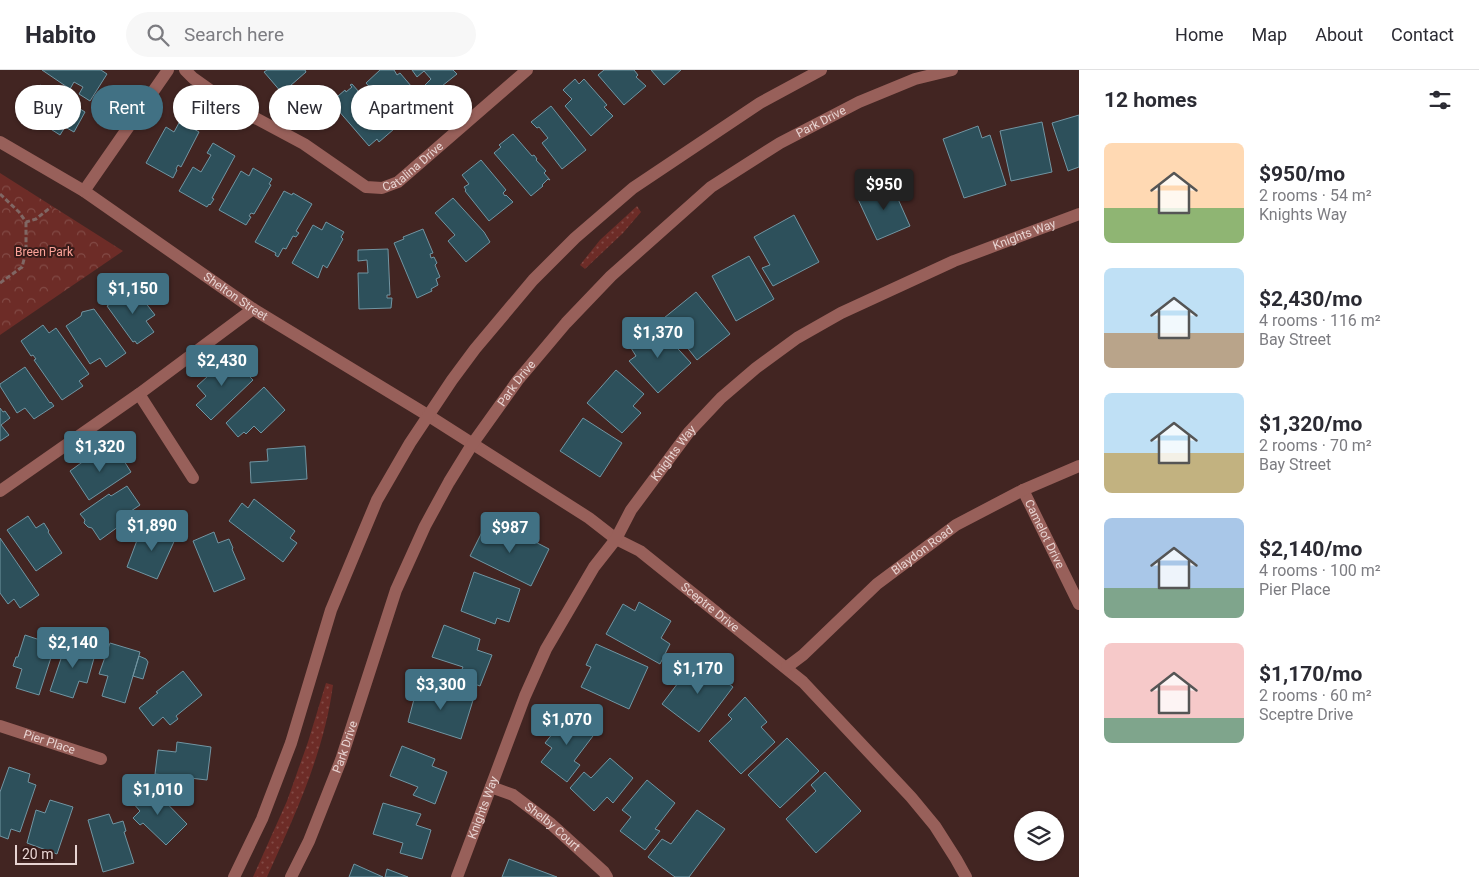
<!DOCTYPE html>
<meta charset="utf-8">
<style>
body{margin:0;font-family:Roboto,sans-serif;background:#f7f7f7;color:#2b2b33;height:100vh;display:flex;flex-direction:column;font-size:19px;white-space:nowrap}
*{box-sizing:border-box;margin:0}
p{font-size:16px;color:#7c7c81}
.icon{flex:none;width:28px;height:28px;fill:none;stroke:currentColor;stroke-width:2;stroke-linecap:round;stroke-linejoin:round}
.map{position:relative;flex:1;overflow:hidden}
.side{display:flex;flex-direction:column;background:#fff;width:400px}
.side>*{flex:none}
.banner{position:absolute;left:15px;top:15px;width:475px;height:45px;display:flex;gap:10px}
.fabs{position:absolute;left:1014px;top:741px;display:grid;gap:10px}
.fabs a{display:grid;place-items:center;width:50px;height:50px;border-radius:50%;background:#fff;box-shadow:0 1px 4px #0004;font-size:25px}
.scale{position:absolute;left:15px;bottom:12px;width:62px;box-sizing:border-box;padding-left:5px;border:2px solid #e8d4d2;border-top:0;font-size:14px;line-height:18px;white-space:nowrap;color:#e8d4d2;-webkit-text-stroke:4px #371b19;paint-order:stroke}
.price{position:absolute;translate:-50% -42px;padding:0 11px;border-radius:5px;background:#417184;color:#fff;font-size:16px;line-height:32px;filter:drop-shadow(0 1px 2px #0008)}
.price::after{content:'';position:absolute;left:50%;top:30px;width:15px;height:11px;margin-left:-8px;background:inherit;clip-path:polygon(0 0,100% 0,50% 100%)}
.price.active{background:#222;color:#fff}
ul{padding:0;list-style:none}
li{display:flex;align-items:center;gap:15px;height:125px;padding:0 25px}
li span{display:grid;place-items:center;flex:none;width:140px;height:100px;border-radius:8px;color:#555}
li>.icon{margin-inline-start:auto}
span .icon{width:60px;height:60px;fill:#fffc;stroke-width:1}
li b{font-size:21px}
h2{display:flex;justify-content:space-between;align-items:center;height:60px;padding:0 25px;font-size:21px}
.chip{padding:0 18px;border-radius:22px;background:#fff;box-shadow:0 1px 4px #0004;font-size:18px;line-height:45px}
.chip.active{background:#417184;color:#fff}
header{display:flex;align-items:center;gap:30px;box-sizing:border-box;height:70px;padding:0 25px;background:#fff;border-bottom:1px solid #e1e1e2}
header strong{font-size:24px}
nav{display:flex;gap:28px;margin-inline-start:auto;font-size:18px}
.search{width:350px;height:45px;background:#f7f7f7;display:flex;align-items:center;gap:12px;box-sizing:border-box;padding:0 18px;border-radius:28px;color:#7c7c81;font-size:19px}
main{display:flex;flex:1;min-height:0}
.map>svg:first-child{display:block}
.grass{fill:url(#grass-dots)}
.forest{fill:url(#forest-crowns)}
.building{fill:#2d505b;stroke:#7195a2}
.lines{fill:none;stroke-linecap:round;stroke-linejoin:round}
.path{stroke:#806764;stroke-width:3;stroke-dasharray:5 2.5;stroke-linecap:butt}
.minor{stroke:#98605a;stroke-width:12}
.labels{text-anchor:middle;stroke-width:4;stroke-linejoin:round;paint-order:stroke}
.street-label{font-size:12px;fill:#e8d4d2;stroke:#371b19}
.park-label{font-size:12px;fill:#fca399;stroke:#371b19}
</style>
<header>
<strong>Habito</strong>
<div class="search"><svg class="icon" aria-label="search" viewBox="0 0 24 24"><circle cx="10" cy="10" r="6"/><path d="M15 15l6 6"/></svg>Search here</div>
<nav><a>Home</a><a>Map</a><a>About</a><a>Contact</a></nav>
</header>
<main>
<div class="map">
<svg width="1079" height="807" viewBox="0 0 1079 807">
<defs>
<pattern id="grass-dots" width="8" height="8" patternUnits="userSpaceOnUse" patternTransform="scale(1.25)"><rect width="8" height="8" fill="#6d2c27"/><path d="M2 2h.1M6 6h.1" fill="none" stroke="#824a45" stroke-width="1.8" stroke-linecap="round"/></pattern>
<pattern id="forest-crowns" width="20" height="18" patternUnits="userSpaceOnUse" patternTransform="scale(1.25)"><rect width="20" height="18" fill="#6d2c27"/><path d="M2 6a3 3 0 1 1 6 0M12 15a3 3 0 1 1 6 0" fill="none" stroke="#824a45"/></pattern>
</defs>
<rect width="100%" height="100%" fill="#422522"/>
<path class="grass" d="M637 136 641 142 623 163 585 199 580 195 600 170Z
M326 613 333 615C324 683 295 745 267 807H253L287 731 308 672Z"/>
<path class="forest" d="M0 103 123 181 0 265Z"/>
<path class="building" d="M42 0H101L107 4 90 31 79 24 83 17 74 12 70 19Z
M267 0H305L306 2 282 23 264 2Z
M380 0H394L397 5 400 3 423 30 417 35 419 36 407 46 400 38 393 44 366 13Z
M412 0H453L457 4 432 24 425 15 431 9 424 1 417 7Z
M604 0H634L638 5 636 7 646 16 624 35 598 5Z
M651 0H681L664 15Z
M575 9 579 14 584 9 607 35 604 37 613 46 591 66 565 36 572 29 563 20Z
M352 14 359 22 362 20 371 31 373 29 378 35 375 37 394 59 379 72 377 69 369 76 331 32 345 20 346 22 352 17 350 15Z
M40 15 51 22 49 23 52 25 53 22 85 42 74 62 65 57 60 65 24 42Z
M551 36 586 80 562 99 542 73 548 68 539 57 537 58 531 52Z
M1079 45V97L1068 101 1052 53Z
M180 51 199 62 181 97 178 95 176 99 177 100 173 108 146 93 166 57 174 62Z
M1042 52 1052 102 1011 111 1000 61Z
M978 56 982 68 990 65 1006 115 964 128 943 69Z
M513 64 532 86 534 85 537 89 536 90 546 101 544 103 550 110 548 109 542 115 543 116 531 126 494 83 501 77 499 75Z
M213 73 235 86 212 128 214 129 210 135 209 134 207 137 179 121 193 97 201 102 211 85 207 83Z
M481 90 506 120 503 123 505 126 506 125 513 132 489 151 465 121 466 120 464 117 469 114 462 105Z
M253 98 272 109 269 114 271 115 254 144 251 143 249 146 251 147 246 155 219 140 241 101 249 106Z
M890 111 910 156 877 170 857 127Z
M284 121 292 125 293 123 312 134 296 161 299 163 296 167 293 166 286 179 283 178 278 187 275 185 276 183 255 172Z
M453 128 484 162 490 172 466 192 448 171 455 165 435 143Z
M794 145 819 192 773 216 762 198 770 195 754 167Z
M326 152 344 162 341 167 343 169 327 198 323 195 318 208 292 193 313 155 322 160Z
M423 159 433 183 430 184 431 188 434 187 437 193 435 195 440 207 436 209 438 215 431 219 432 221 417 228 394 173 404 169 403 167Z
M388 179 390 225H387V228H392L391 238 359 239 358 203H368L367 190 358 191V180Z
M749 186 774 229 736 251 712 206Z
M134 218 155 245 146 251 154 262 137 274 135 271 133 272 107 236Z
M696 222 730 264 697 290 664 248Z
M94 239 126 283 106 297 100 288 90 294 66 256 81 246 82 242Z
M655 254 691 293 658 323 629 291 636 286 631 278Z
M43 255 49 263 56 258 89 304 79 311 83 316 62 330 34 290 36 289 33 285 31 286 21 271Z
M230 286 253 310 211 350 196 335 206 326 197 316Z
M25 297 50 333 51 332 54 336 34 349 25 338 17 343 0 316V314Z
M616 300 644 324 633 336 641 343 622 363 587 333Z
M264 317 285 340 261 363 254 356 246 364 244 362 238 367 226 353Z
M0 338 3 342 5 341 10 348 1 355 9 365 0 371Z
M583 348 622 373 600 407 560 381Z
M305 376 307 409 251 413 250 392 268 391 267 379Z
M99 380 105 389 114 383 116 386 119 383 131 402 89 430 70 401Z
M127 416 140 435 131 441 137 449 129 455 126 451 100 470 92 458 88 457 84 453 85 450 80 444 109 424 111 426Z
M254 429 295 461 290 468 297 473 283 492 229 451 242 433 248 438Z
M28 446 36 458 44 453 49 461 48 462 62 483 36 501 7 460Z
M486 454 508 466 510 459 549 479 531 516 470 486Z
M156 456 177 465 157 509 127 497 139 465 149 468 153 459 154 460Z
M214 462 218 473 229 469 233 478 232 479 245 509 214 522 193 471Z
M0 468 39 525 20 538 14 529 8 534 0 523Z
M474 502 520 519 509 552 497 548 495 554 461 541Z
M639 532 671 551 661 568 670 574 660 594 606 564 623 534 635 541Z
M444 555 480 569 477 580 492 585 480 616 458 608 463 597 432 587Z
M25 565 55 575 39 625 16 618 22 599 13 596 16 587H18Z
M67 571 96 581 87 613 79 611 73 628 50 621Z
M110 573 140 582 125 633 102 626 108 606 99 604Z
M596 574 648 597 629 639 581 617 591 597 586 595Z
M139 586 146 589 148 592 143 609 133 606Z
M697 588 733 617 699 662 662 634Z
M183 601 202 625 176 646 178 649 170 655 163 647 153 656 139 638 158 623 156 622Z
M418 614 452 626 454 620 474 627 461 669 408 652Z
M745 627 767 652 761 657 775 672 741 704 709 671 732 649 728 645Z
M570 642 596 662 574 691 580 695 567 712 541 692 552 678 545 673Z
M787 668 819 701 780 738 748 705Z
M177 672 211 677 207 710 155 704 158 680 176 682Z
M402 676 435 689 432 696 447 702 435 734 413 725 418 717 390 706Z
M610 688 633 708 613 733 607 727 594 741 570 718 584 702 591 708Z
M9 697 30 704 28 712 36 715 20 762 11 759 8 769 0 766V722Z
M825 702 861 741 816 783 786 749 816 721 811 715Z
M647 710 675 733 655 759 660 761 645 780 620 761 631 747 622 740Z
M149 715 187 754 166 775 143 753 140 755 133 748 140 741 132 732Z
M50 730 73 737 57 784 27 773 36 740 45 743Z
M383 733 421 744 416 755 431 760 422 789 400 783 403 773 373 764Z
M697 740 725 759 689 807H675L648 787 662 769 671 774Z
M109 744 113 754 123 751 126 761 124 762 134 793 103 802 88 750Z
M509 789 557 807H502Z
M354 794 383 807H349Z
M387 799 408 807H385Z"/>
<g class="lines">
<path class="path" d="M0 124 19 142 26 152 36 149 51 137
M0 213 22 197 26 182V152"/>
<g class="minor">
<path id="s1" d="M185 0 193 8 231 35 304 74 366 117 382 118 398 112 527 0"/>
<path id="s2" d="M0 72 84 121 253 239 429 346 589 448 616 469 640 481 803 612 911 727 935 756 956 789 966 807"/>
<path d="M84 121 168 0"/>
<path d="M139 324 193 408"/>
<path id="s3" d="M1023 420 1079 534"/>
<path d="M0 421 139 324 253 239"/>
<path id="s4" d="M787 597 803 585 877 514 956 455 1023 420 1079 396"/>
<path id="s5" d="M0 656 101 689"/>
<path id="s6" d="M491 717 513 725 550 753 604 802 607 807"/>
<path d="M234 807 262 749 291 673 331 540 377 430 410 373 452 310 475 279 533 210 575 168 633 118 760 33 821 0"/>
<path id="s7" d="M291 807 309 771 341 690 396 520 425 456 449 412 473 373 518 310 566 253 611 206 711 117 780 73 859 32 915 9 952 0"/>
<path id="s8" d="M457 807 525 626 546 579 594 497 616 469 631 440 689 362 721 328 756 298 797 268 841 243 954 191 1079 144"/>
</g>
</g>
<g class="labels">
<g class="street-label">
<text dy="4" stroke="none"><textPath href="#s7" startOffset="951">Park Drive</textPath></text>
<text dy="4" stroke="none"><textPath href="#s1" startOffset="270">Catalina Drive</textPath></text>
<text dy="4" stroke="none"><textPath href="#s8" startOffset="899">Knights Way</textPath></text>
<text dy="4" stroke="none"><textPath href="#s2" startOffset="282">Shelton Street</textPath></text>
<text dy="4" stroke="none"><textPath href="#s7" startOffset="546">Park Drive</textPath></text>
<text dy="4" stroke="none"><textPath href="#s8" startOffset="479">Knights Way</textPath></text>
<text dy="4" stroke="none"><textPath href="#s3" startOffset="49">Camelot Drive</textPath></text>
<text dy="4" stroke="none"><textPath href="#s4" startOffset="179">Blaydon Road</textPath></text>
<text dy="4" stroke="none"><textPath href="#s2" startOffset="850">Sceptre Drive</textPath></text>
<text dy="4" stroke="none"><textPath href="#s5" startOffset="52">Pier Place</textPath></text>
<text dy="4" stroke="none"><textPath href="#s7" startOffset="141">Park Drive</textPath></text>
<text dy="4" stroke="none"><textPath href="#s8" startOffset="74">Knights Way</textPath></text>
<text dy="4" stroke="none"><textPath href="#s6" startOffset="74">Shelby Court</textPath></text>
</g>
<g class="park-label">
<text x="44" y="186">Breen Park</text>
</g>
</g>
</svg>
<div class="fabs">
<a><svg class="icon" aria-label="layers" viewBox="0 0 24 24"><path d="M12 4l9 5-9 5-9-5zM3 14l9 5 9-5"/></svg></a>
</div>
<div class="scale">20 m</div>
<b class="price active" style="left:884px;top:141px">$950</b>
<b class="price" style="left:133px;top:245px">$1,150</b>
<b class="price" style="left:658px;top:289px">$1,370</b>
<b class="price" style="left:222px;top:317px">$2,430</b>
<b class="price" style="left:100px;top:403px">$1,320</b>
<b class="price" style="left:152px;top:482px">$1,890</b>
<b class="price" style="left:510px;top:484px">$987</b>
<b class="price" style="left:73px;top:599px">$2,140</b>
<b class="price" style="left:698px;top:625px">$1,170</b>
<b class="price" style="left:441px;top:641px">$3,300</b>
<b class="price" style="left:567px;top:676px">$1,070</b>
<b class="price" style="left:158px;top:746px">$1,010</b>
<div class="banner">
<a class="chip">Buy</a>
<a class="chip active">Rent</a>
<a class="chip">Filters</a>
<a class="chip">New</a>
<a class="chip">Apartment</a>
</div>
</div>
<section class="side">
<h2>12 homes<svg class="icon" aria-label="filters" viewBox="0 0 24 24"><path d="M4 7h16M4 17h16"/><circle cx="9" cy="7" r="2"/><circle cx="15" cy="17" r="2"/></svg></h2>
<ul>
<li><span style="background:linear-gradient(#ffd9b3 65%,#8fb573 0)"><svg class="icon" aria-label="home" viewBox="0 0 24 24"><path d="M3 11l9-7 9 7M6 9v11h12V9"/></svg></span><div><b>$950/mo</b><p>2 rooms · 54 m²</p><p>Knights Way</p></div></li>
<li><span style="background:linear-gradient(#bfe0f5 65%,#b9a48a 0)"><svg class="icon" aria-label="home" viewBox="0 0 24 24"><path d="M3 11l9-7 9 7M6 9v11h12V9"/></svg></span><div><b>$2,430/mo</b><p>4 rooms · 116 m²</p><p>Bay Street</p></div></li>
<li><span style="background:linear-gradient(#bfe0f5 60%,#c2b280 0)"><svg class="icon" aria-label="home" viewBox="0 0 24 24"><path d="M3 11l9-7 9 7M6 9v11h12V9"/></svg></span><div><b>$1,320/mo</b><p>2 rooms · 70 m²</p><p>Bay Street</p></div></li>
<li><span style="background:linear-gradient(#a9c7e8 70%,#7fa58c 0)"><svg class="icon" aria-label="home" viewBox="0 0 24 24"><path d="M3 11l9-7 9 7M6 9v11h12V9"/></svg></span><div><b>$2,140/mo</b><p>4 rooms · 100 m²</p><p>Pier Place</p></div></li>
<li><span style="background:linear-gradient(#f6c9c9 75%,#7fa58c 0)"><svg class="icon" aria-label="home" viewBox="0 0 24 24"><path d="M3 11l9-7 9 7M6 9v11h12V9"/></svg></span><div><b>$1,170/mo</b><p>2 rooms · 60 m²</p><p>Sceptre Drive</p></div></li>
</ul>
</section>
</main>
